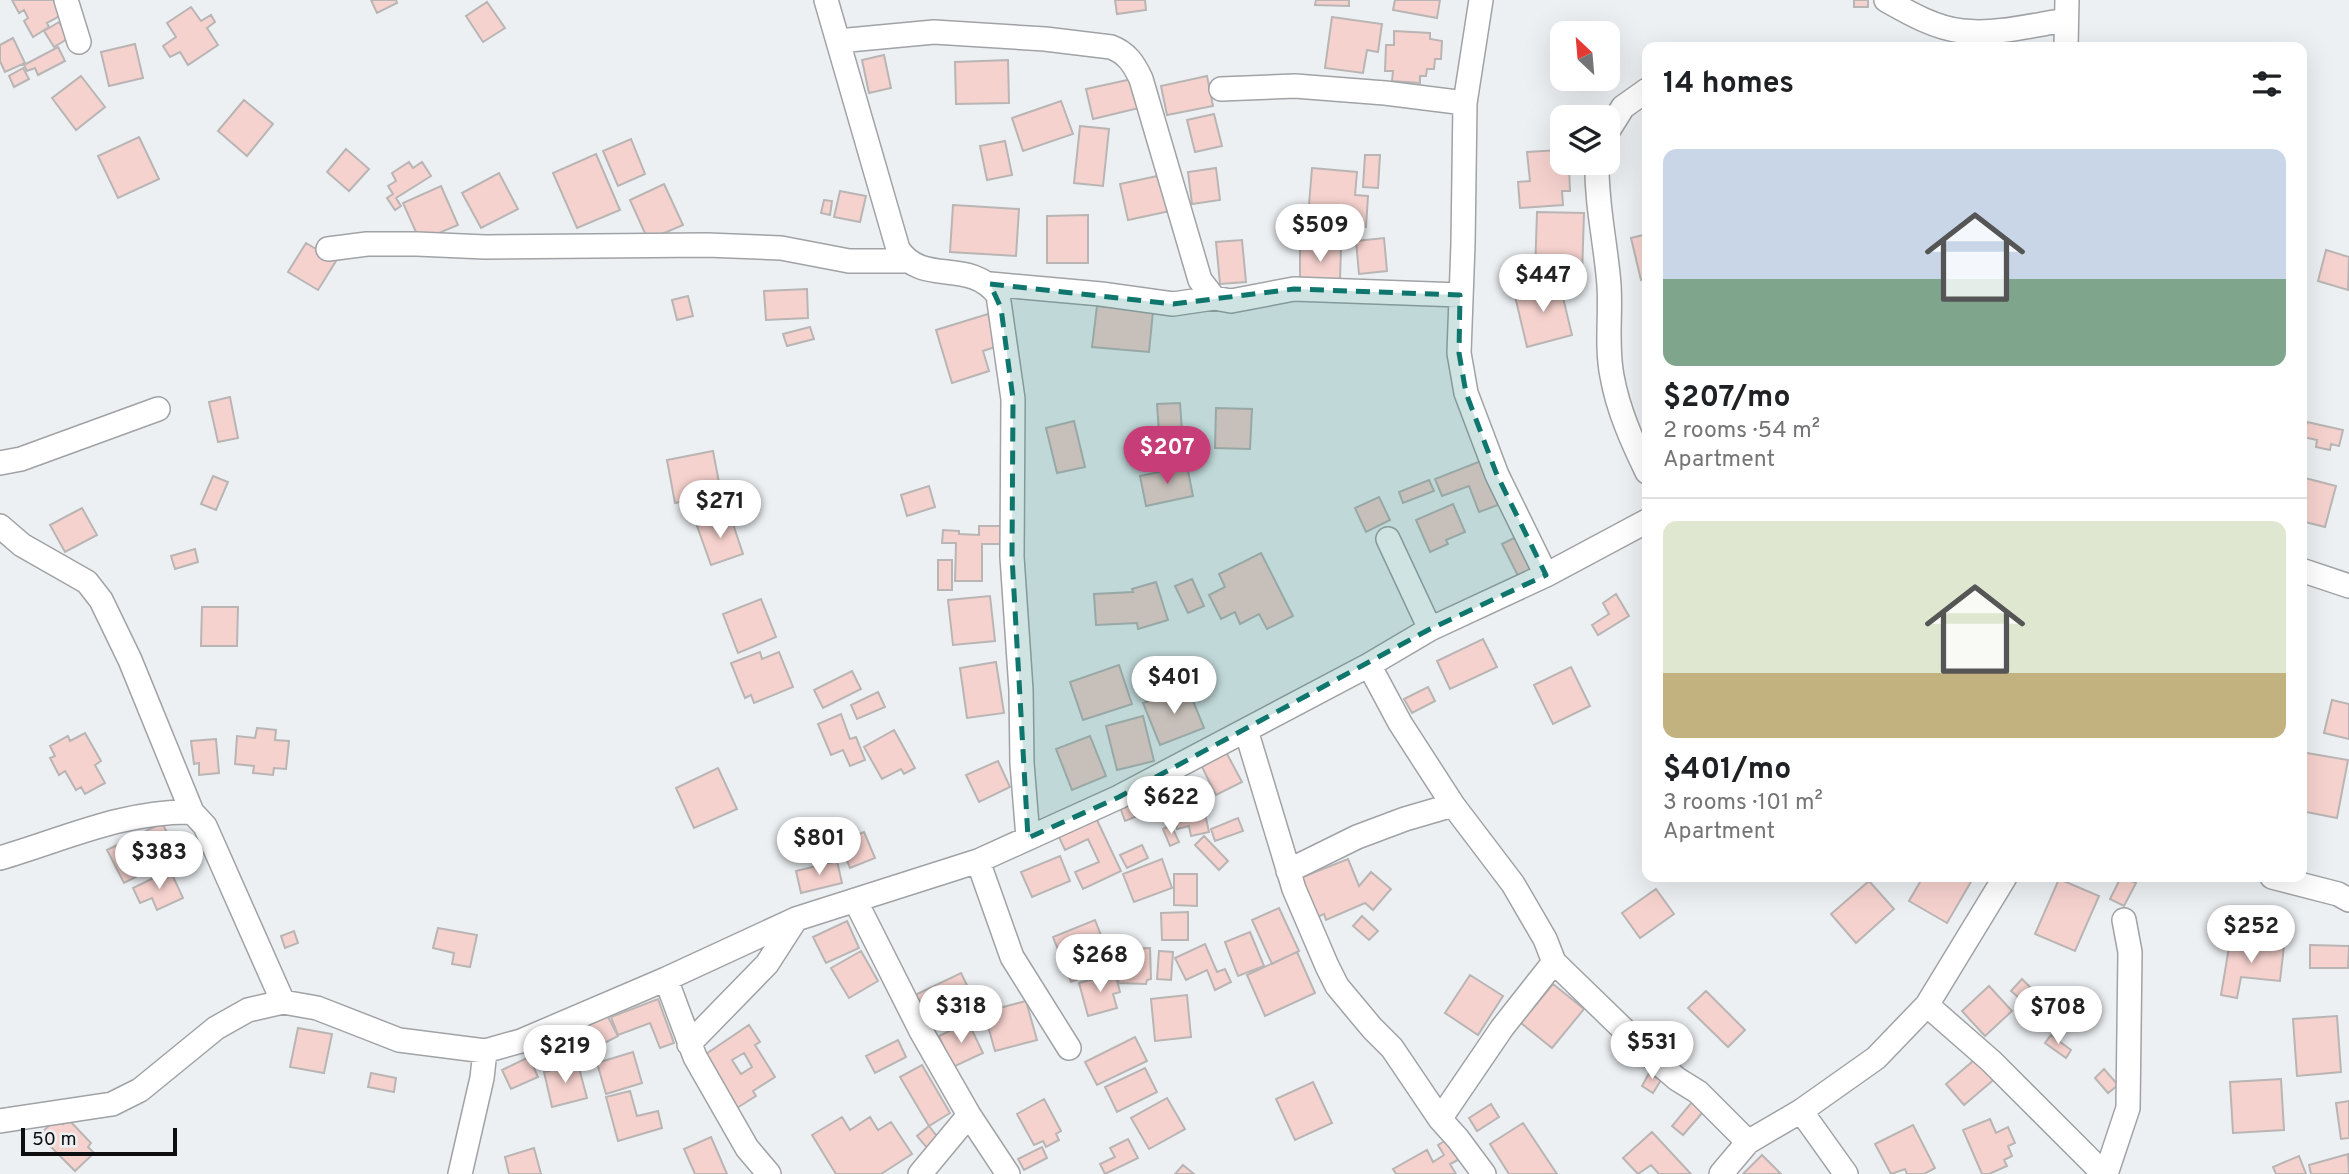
<!DOCTYPE html>
<meta charset="utf-8">
<style>
body{margin:0;font-family:Overpass,sans-serif;background:#f2f2f2;color:#202124;height:100vh;display:flex;flex-direction:column;font-size:26px;white-space:nowrap}
*{box-sizing:border-box;margin:0}
p{font-size:23px;color:#757577}
.icon{flex:none;width:38px;height:38px;fill:none;stroke:currentColor;stroke-width:2;stroke-linecap:round;stroke-linejoin:round}
.map{position:relative;flex:1;overflow:hidden}
.sheet{position:absolute;left:1642px;top:42px;width:665px;height:840px;display:flex;flex-direction:column;background:#fff;border-radius:14px;box-shadow:0 7px 28px #0002}
.sheet>*{flex:none}
.needle{width:46px;rotate:334deg}
.controls{position:absolute;left:1550px;top:21px;display:grid;gap:14px}
.controls a{display:grid;place-items:center;width:70px;height:70px;border-radius:14px;background:#fff;box-shadow:0 7px 28px #0002;font-size:35px}
.scale{position:absolute;left:21px;bottom:18px;width:156px;box-sizing:border-box;padding-left:7px;border:4px solid #0d0e0f;border-top:0;font-size:19px;line-height:24px;white-space:nowrap;color:#0d0e0f;-webkit-text-stroke:5px #edf0f3;paint-order:stroke}
.price{position:absolute;translate:-50% -60px;padding:0 16px;border-radius:24px;background:#fff;color:#222;font-size:23px;line-height:46px;filter:drop-shadow(0 2px 4px #0008)}
.price::after{content:'';position:absolute;left:50%;top:42px;width:21px;height:16px;margin-left:-10px;background:inherit;clip-path:polygon(0 0,100% 0,50% 100%)}
.price.current{background:#c63d78;color:#fff}
ul{padding:0;list-style:none}
li{display:grid;align-content:center;gap:14px;height:371px;padding:0 21px}
li+li{border-top:2px solid #e0e0e0}
li span{display:grid;place-items:center;height:217px;border-radius:14px;color:#555}
li>.icon{margin-inline-start:auto}
span .icon{width:126px;height:126px;fill:#fffc;stroke-width:1}
li b{font-size:30px}
h2{display:flex;justify-content:space-between;align-items:center;height:84px;padding:0 21px;font-size:30px}
.map>svg:first-child{display:block}
.building{fill:#f6d2ce;stroke:#b9b5b4;stroke-width:2;fill-rule:evenodd}
.lines{fill:none;stroke-linecap:round;stroke-linejoin:round}
.minor-casing{stroke:#a0a2a5;stroke-width:26}
.minor{stroke:#fff;stroke-width:23}
.marked{fill:#0f766e;fill-opacity:0.2;stroke:#0f766e;stroke-width:5;stroke-dasharray:14 9;stroke-linejoin:round}
</style>
<div class="map">
<svg width="2349" height="1174" viewBox="0 0 2349 1174">
<rect width="100%" height="100%" fill="#edf0f3"/>
<path class="building" d="M12 0H58L65 13 47 23 49 27 33 37 24 21 28 18 24 10 19 13Z
M371 0H396L397 3 377 13Z
M1115 0H1145L1146 10 1117 14Z
M1316 0H1349V6L1315 5Z
M1395 0H1440L1437 18 1393 10Z
M1854 0H1868V7H1854Z
M487 2 505 28 483 42 466 16Z
M191 7 201 21 211 15 215 22 207 28 218 45 188 65 180 52 170 57 163 46 176 37 167 23Z
M1332 17 1382 24 1378 52 1367 50 1363 73 1325 68Z
M59 22 69 38 54 47 44 31Z
M1394 31 1430 33V39L1442 41 1441 59H1435L1434 69H1427L1426 76H1420V83L1392 81 1393 71H1385L1386 45H1394Z
M13 38 25 63 5 72 0 61V45Z
M135 44 143 78 109 86 101 52Z
M58 47 65 61 38 75 35 68 27 71 24 65Z
M884 55 891 88 869 93 862 60Z
M1008 60 1009 103 956 104 955 62Z
M23 68 29 79 14 87 9 76Z
M81 76 105 107 76 130 52 98Z
M1207 76 1213 106 1167 115 1161 86Z
M1132 79 1139 108 1093 119 1086 89Z
M244 100 273 124 247 156 218 131Z
M1061 101 1073 134 1023 151 1012 118Z
M1214 114 1222 146 1195 152 1187 120Z
M1080 126 1109 129 1103 186 1074 183Z
M139 137 159 179 118 198 98 156Z
M631 139 645 174 618 186 603 151Z
M1005 141 1012 175 987 180 980 146Z
M346 149 369 169 349 191 327 172Z
M1560 150 1561 168 1569 167 1570 191H1562L1563 205 1520 208 1518 182 1530 181 1527 152Z
M596 154 620 210 577 228 553 173Z
M1365 155H1380L1378 188 1363 187Z
M409 162 413 168 422 162 431 176 396 198 401 206 395 210 387 198 393 194 388 186 396 181 392 173Z
M1216 168 1220 200 1192 204 1188 172Z
M1312 168 1357 172 1355 195 1368 196 1366 227 1350 226 1348 242 1317 240 1319 218 1308 217Z
M499 173 518 209 481 228 462 193Z
M1162 175 1170 211 1128 220 1120 184Z
M664 184 683 225 648 240 630 200Z
M441 186 458 225 420 241 403 203Z
M840 191 866 196 860 222 834 217Z
M824 200 832 201 830 215 821 213Z
M953 205 1019 209 1016 256 950 252Z
M1537 212 1584 213 1582 275 1535 273Z
M1088 215V263H1047V216Z
M1647 234V278L1641 280 1631 238Z
M1384 238 1387 271 1359 274 1356 241Z
M1242 240 1246 282 1220 284 1216 242Z
M306 243 336 261 318 290 288 272Z
M1300 249H1341L1340 280 1300 279Z
M2326 250 2349 257 2348 290 2318 281Z
M1559 281 1572 335 1527 347 1514 292Z
M807 289 808 318 766 320 764 291Z
M688 296 693 316 677 320 672 300Z
M1097 306 1153 311 1149 352 1092 347Z
M988 314 998 346 983 351 989 371 952 383 936 330Z
M810 327 814 339 787 346 783 334Z
M230 397 238 438 218 442 209 402Z
M1180 403 1183 445 1160 447 1157 404Z
M1216 408 1252 409 1250 449 1215 448Z
M1074 421 1085 467 1057 473 1046 428Z
M2307 422 2343 430 2339 446 2331 444 2330 450 2316 447 2317 440 2303 437Z
M713 451 721 493 675 503 667 460Z
M1481 461 1498 505 1479 512 1469 486 1442 496 1435 479Z
M1187 466 1193 496 1146 506 1140 476Z
M213 476 228 482 216 510 201 504Z
M2301 477 2336 486 2325 527 2301 521Z
M1429 480 1434 491 1403 503 1399 492Z
M929 486 935 507 907 516 901 495Z
M1379 497 1390 520 1366 532 1355 508Z
M1453 504 1465 532 1446 540 1448 544 1430 552 1416 520Z
M82 508 97 535 65 552 50 525Z
M730 515 743 554 711 565 697 526Z
M979 526H1008L1007 544H982V581H955L956 543H942L943 530 959 531V534L979 535Z
M1518 536 1535 572 1520 580 1502 544Z
M195 549 198 562 175 569 171 556Z
M1261 553 1293 616 1267 629 1259 614 1240 624 1235 612 1221 619 1209 595 1225 587 1219 574Z
M938 560H952V590H938Z
M1192 579 1204 606 1188 613 1175 586Z
M1156 582 1168 620 1138 629 1137 623 1096 625 1094 594 1133 592 1132 589Z
M1616 594 1629 616 1598 635 1592 625 1609 614 1603 603Z
M990 596 995 641 953 645 948 600Z
M761 599 776 637 738 653 723 614Z
M202 607H238L237 646H201Z
M1483 639 1497 667 1450 689 1437 661Z
M760 652 762 659 779 652 793 687 754 703 751 695 745 698 731 663Z
M996 662 1004 713 967 718 960 668Z
M1119 665 1132 704 1083 720 1070 682Z
M1571 667 1590 706 1553 724 1534 685Z
M852 671 861 689 823 708 814 690Z
M1187 686 1204 728 1160 745 1143 703Z
M1428 687 1435 701 1412 713 1404 699Z
M878 692 885 707 857 719 851 705Z
M2332 700 2349 704V739L2324 733Z
M841 714 850 739 856 737 865 760 850 766 843 750 831 755 818 724Z
M1143 716 1154 761 1117 770 1106 726Z
M257 728 276 730 275 740 289 741 286 769 274 768 273 775 253 773 254 766 235 764 237 736 255 738Z
M894 730 915 768 904 774 901 769 882 779 864 747Z
M85 733 101 761 95 765 105 783 85 794 81 787 76 790 65 771 59 775 50 758 55 756 50 746 68 736 70 741Z
M1090 736 1106 776 1072 790 1056 749Z
M216 739 219 773 199 775V763L194 764 191 741Z
M1226 752 1242 782 1216 795 1201 765Z
M2301 752 2348 760 2337 818 2301 811Z
M998 761 1010 787 979 802 966 775Z
M718 768 737 809 694 828 676 788Z
M1161 789 1168 805 1156 810 1149 794Z
M1143 794 1150 811 1125 821 1119 804Z
M1203 805 1209 832 1191 836 1189 826 1177 829 1173 811Z
M1096 818 1121 871 1083 889 1075 872 1099 862 1088 839 1065 850 1058 835Z
M1238 818 1243 831 1215 841 1211 829Z
M162 823 179 855 124 883 107 850Z
M1171 825 1179 842 1170 846 1163 829Z
M864 832 875 858 850 868 839 842Z
M1204 836 1228 861 1219 870 1195 845Z
M1142 845 1148 858 1127 868 1120 855Z
M1060 856 1070 881 1032 897 1021 872Z
M1162 859 1172 888 1134 902 1123 874Z
M1348 859 1359 886 1371 872 1391 889 1373 910 1365 903 1326 920 1324 914 1315 918 1300 878Z
M837 861 842 883 801 893 796 871Z
M170 870 183 898 157 910 152 898 140 903 133 888Z
M1174 874H1197V906L1174 905Z
M1923 877H1967L1972 880 1947 923 1909 901Z
M2121 877 2136 883 2124 906 2110 899Z
M2059 879 2099 896 2075 951 2035 934Z
M1869 881 1894 909 1856 943 1831 914Z
M1656 889 1674 914 1640 938 1622 913Z
M1279 908 1299 951 1272 964 1252 920Z
M1188 912V940H1162L1161 913Z
M1362 916 1378 931 1369 940 1353 926Z
M1095 920 1113 966 1071 982 1053 937Z
M847 921 859 948 826 963 813 937Z
M2231 924 2254 927 2252 938 2230 935Z
M438 928 477 935 470 967 452 964 454 953 433 948Z
M294 931 298 943 285 948 281 936Z
M1250 932 1264 966 1238 976 1225 942Z
M2230 941 2284 946 2280 981 2241 977 2237 998 2221 995Z
M1205 944 1217 972 1225 969 1231 982 1215 990 1207 970 1186 980 1175 958Z
M2310 945 2349 946 2348 968H2310Z
M1150 948 1151 979 1147 980 1146 984 1118 983 1119 972 1134 973 1133 961H1115V949Z
M861 951 878 981 849 998 831 968Z
M1159 951 1173 952 1171 980 1157 979Z
M1297 952 1315 993 1265 1016 1247 975Z
M961 973 977 1006 929 1029 913 996Z
M1115 973 1120 992 1113 994 1117 1008 1088 1016 1079 983Z
M1470 975 1503 996 1478 1035 1445 1013Z
M2022 979 2030 987 2019 998 2011 991Z
M1553 984 1584 1009 1552 1048 1521 1023Z
M1989 986 2012 1011 1985 1036 1962 1011Z
M1706 991 1745 1030 1728 1047 1688 1008Z
M1187 995 1191 1037 1155 1041 1151 999Z
M658 999 674 1043 660 1048 650 1023 618 1035 611 1017Z
M1026 1001 1037 1040 995 1051 984 1012Z
M607 1015 618 1036 595 1048 584 1026Z
M2337 1016 2341 1072 2297 1076 2293 1019Z
M968 1022 983 1053 953 1067 939 1036Z
M749 1025 760 1042 755 1045 775 1077 753 1091 756 1096 737 1108 703 1056ZM744 1053 752 1067 741 1074 732 1060Z
M298 1028 332 1034 324 1073 290 1067Z
M2051 1035 2071 1050 2066 1058 2045 1043Z
M1135 1037 1147 1061 1097 1085 1085 1062Z
M898 1040 906 1057 875 1073 866 1056Z
M633 1052 642 1083 606 1094 597 1063Z
M1979 1056 1997 1077 1964 1105 1946 1084Z
M529 1057 538 1077 511 1089 502 1070Z
M578 1064 587 1098 552 1107 544 1072Z
M922 1065 950 1113 929 1126 900 1077Z
M1145 1068 1157 1092 1117 1112 1105 1087Z
M1652 1068 1658 1071 1655 1077 1661 1080 1653 1093 1642 1086Z
M2104 1069 2118 1085 2108 1093 2095 1078Z
M371 1073 396 1078 394 1092 368 1087Z
M2281 1079 2284 1130 2233 1133 2230 1082Z
M1313 1082 1332 1123 1295 1140 1276 1099Z
M630 1091 637 1116 658 1111 662 1128 618 1141 606 1097Z
M1167 1098 1185 1129 1149 1149 1131 1118Z
M1044 1099 1061 1131 1056 1134 1059 1140 1046 1147 1043 1141 1034 1145 1017 1114Z
M2349 1101V1138L2341 1139 2336 1103Z
M1692 1102 1703 1112 1683 1135 1672 1126Z
M1491 1104 1499 1117 1477 1131 1469 1118Z
M842 1117 850 1130 870 1117 878 1130 891 1122 912 1154 881 1174H836L812 1135Z
M57 1118 63 1124 68 1119 91 1143 88 1147 94 1153 75 1171 39 1135Z
M1990 1119 1996 1133 2008 1127 2015 1143 2008 1146 2012 1156 2004 1160 2007 1166 1989 1174H1982L1963 1130Z
M1523 1123 1557 1174H1509L1490 1144Z
M1913 1125 1935 1168 1924 1174H1907L1905 1169 1891 1174 1875 1144Z
M929 1126 939 1139 927 1148 917 1136Z
M1652 1132 1691 1174H1659L1651 1165 1638 1174 1623 1158Z
M711 1137 727 1174H695L684 1149Z
M1128 1139 1138 1158 1105 1174 1100 1164 1115 1157 1110 1148Z
M1448 1139 1460 1159 1450 1164 1456 1174H1396L1393 1169 1427 1150 1433 1162 1444 1155 1438 1145Z
M1042 1147 1047 1158 1024 1170 1018 1159Z
M534 1148 541 1174H509L505 1157Z
M2348 1154 2349 1174H2311L2309 1165Z
M1762 1155 1781 1174H1743Z
M2299 1156 2306 1174H2276L2273 1167Z
M1183 1165 1194 1174H1175Z"/>
<g class="lines">
<defs>
<path id="minor" d="M66 0 79 42
M826 0 898 249C923 287 969 257 998 295L1013 399 1012 557 1021 690 1022 763 1028 838
M1481 0 1465 103 1463 244 1459 353 1466 393 1497 475 1546 575
M1886 0C1909 13 1935 28 1962 31 1996 35 2033 25 2066 20
M838 41 934 32 1045 39 1111 47C1127 53 1134 64 1141 79L1200 280 1214 298
M2066 47 2067 0
M1221 89 1295 86 1385 93 1465 103
M1608 131 1623 107 1647 90
M1597 163C1596 204 1606 244 1609 285 1611 315 1606 346 1612 376 1618 410 1632 441 1647 472
M328 249 367 244H417L485 247 707 245 781 248 849 261H906
M990 284 1101 294 1173 304 1214 298 1231 301 1294 289 1460 295
M0 463 21 459 158 409
M0 526 22 545 87 582 101 600 130 660 192 812
M1388 539 1430 629
M2301 570 2349 586
M1369 665 1400 723 1453 805 1513 884 1545 939 1554 962 1656 1061 1677 1079 1698 1092 1748 1142
M1246 730 1294 889 1327 966 1337 986 1372 1028 1392 1048 1440 1119 1458 1139 1484 1174
M0 858C65 839 123 811 192 812L205 826 283 1002
M978 861 1012 957 1069 1048
M1288 871 1357 837 1405 819 1453 805
M2272 877 2338 894 2349 900
M855 900 921 1031 969 1115 1008 1174
M666 979 695 1057 747 1148 769 1174
M1927 1005 1991 1061 2104 1174
M689 1044 767 964 796 919
M1801 1111 1846 1174
M1440 1119 1502 1028 1554 962
M0 1121 112 1104 140 1090 216 1028 248 1010 283 1002 317 1008 399 1040 485 1051 521 1041 666 979 796 919 978 861 1119 797 1369 665 1430 629 1546 575 1647 521
M460 1174 482 1078 485 1051
M920 1174 969 1115
M1721 1174 1748 1142 1801 1111 1876 1058 1927 1005 2005 877
M2106 1174 2128 1108 2130 952 2124 920"/>
</defs>
<use href="#minor" class="minor-casing"/>
<use href="#minor" class="minor"/>
</g>
<path class="marked" d="M990 284 1173 304 1294 289 1460 295 1459 353 1466 393 1497 475 1546 575 1430 629 1119 797 1028 838 1012 557 1013 399 1001 308Z"/>
</svg>
<div class="controls">
<a><svg class="needle" viewBox="-14 -14 28 28"><path d="M0-13l5 13h-10z" fill="#e53935"/><path d="M0 13l5-13h-10z" fill="#757577"/></svg></a>
<a><svg class="icon" aria-label="layers" viewBox="0 0 24 24"><path d="M12 4l9 5-9 5-9-5zM3 14l9 5 9-5"/></svg></a>
</div>
<div class="scale">50 m</div>
<b class="price" style="left:1320px;top:264px">$509</b>
<b class="price" style="left:1543px;top:314px">$447</b>
<b class="price current" style="left:1167px;top:486px">$207</b>
<b class="price" style="left:720px;top:540px">$271</b>
<b class="price" style="left:1174px;top:716px">$401</b>
<b class="price" style="left:1171px;top:836px">$622</b>
<b class="price" style="left:819px;top:877px">$801</b>
<b class="price" style="left:159px;top:891px">$383</b>
<b class="price" style="left:2251px;top:965px">$252</b>
<b class="price" style="left:1100px;top:994px">$268</b>
<b class="price" style="left:961px;top:1045px">$318</b>
<b class="price" style="left:2058px;top:1046px">$708</b>
<b class="price" style="left:1652px;top:1081px">$531</b>
<b class="price" style="left:565px;top:1085px">$219</b>
<section class="sheet">
<h2>14 homes<svg class="icon" aria-label="filters" viewBox="0 0 24 24"><path d="M4 7h16M4 17h16"/><circle cx="9" cy="7" r="2"/><circle cx="15" cy="17" r="2"/></svg></h2>
<ul>
<li><span style="background:linear-gradient(#c9d6e8 60%,#7fa58c 0)"><svg class="icon" aria-label="home" viewBox="0 0 24 24"><path d="M3 11l9-7 9 7M6 9v11h12V9"/></svg></span><div><b>$207/mo</b><p>2 rooms · 54 m²</p><p>Apartment</p></div></li>
<li><span style="background:linear-gradient(#dfe7d0 70%,#c2b280 0)"><svg class="icon" aria-label="home" viewBox="0 0 24 24"><path d="M3 11l9-7 9 7M6 9v11h12V9"/></svg></span><div><b>$401/mo</b><p>3 rooms · 101 m²</p><p>Apartment</p></div></li>
</ul>
</section>
</div>
